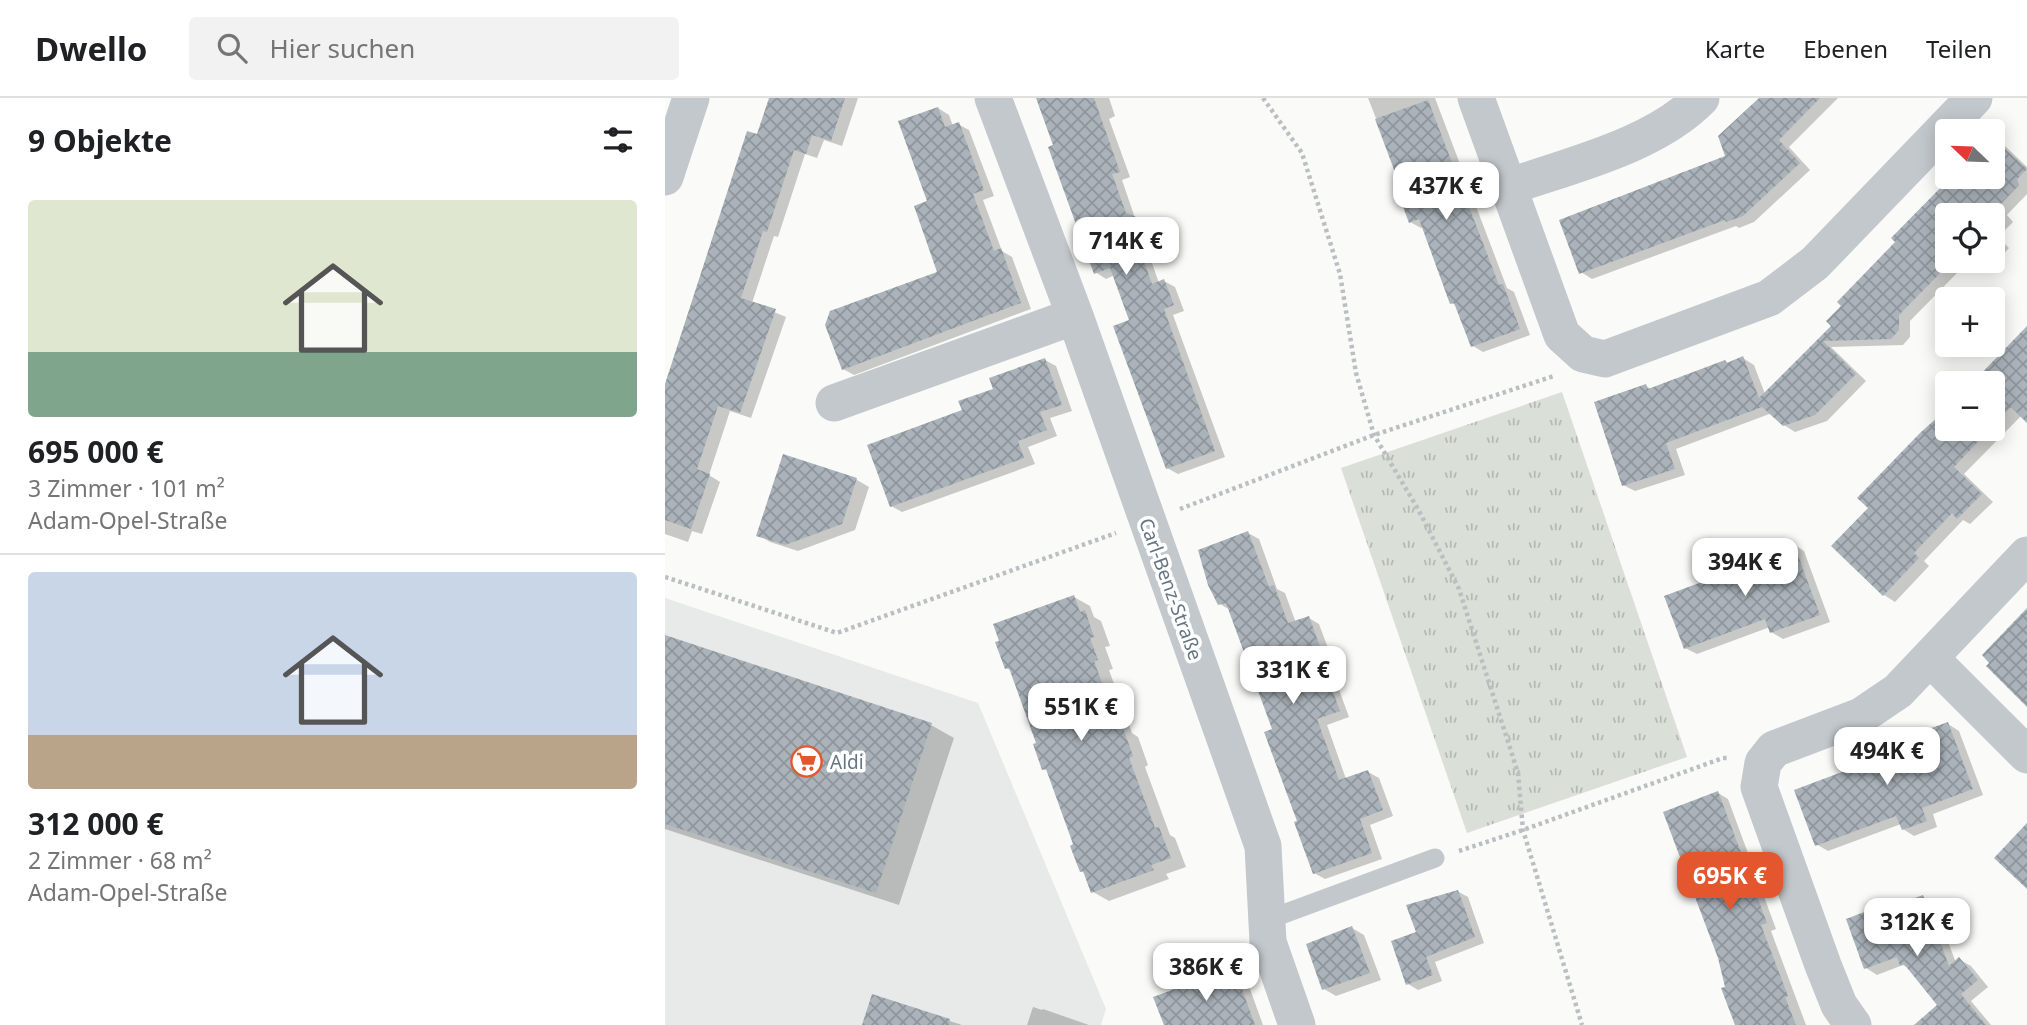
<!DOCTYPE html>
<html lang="de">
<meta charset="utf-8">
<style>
body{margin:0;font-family:"Noto Sans",sans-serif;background:#f2f2f2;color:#202124;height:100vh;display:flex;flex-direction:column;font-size:26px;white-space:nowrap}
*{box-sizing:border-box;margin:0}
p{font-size:23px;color:#757577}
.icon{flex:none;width:38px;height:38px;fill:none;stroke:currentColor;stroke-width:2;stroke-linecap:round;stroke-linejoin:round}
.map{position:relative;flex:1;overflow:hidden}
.sheet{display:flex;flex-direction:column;background:#fff;width:665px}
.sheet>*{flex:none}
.needle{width:46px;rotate:293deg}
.controls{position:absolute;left:1270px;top:21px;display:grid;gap:14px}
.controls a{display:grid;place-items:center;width:70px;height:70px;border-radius:7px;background:#fff;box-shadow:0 4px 18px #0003;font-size:35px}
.price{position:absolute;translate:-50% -60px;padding:0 16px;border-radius:14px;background:#fff;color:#222;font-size:23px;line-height:46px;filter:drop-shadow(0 2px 4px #0008)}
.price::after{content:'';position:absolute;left:50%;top:42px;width:21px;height:16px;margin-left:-10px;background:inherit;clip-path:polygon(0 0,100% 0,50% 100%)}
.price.current{background:#e4572e;color:#fff}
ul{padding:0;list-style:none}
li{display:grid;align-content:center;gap:14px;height:371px;padding:0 28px}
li+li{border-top:2px solid #e0e0e0}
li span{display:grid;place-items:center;height:217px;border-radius:7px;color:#555}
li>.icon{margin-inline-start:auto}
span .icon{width:126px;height:126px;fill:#fffc;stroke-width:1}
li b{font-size:30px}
h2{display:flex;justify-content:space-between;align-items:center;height:84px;padding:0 28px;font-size:30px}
header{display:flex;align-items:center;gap:42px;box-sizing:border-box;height:98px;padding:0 35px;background:#fff;border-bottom:2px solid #e0e0e0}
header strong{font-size:33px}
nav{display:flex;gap:38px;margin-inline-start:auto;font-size:24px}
.search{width:490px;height:63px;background:#f2f2f2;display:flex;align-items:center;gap:18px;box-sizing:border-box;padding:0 24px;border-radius:7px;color:#757577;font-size:26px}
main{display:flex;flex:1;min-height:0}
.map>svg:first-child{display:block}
.built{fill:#e8e9e9}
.park{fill:url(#park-tufts)}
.shadow{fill:#0003}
.building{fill:url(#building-cross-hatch)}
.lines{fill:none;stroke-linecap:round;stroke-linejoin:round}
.path{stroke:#bbbfc2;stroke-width:4.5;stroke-dasharray:3.5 3.5;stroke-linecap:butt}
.lane{stroke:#c3c8cc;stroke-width:19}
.street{stroke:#c3c8cc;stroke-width:37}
.labels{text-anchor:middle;stroke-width:7;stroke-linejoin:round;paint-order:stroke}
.street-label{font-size:19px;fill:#657683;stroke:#fff}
.poi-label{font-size:19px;fill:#657683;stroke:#fff;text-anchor:start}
</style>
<header>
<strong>Dwello</strong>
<div class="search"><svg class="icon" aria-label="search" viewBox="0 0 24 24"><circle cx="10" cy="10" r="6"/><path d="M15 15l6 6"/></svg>Hier suchen</div>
<nav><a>Karte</a><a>Ebenen</a><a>Teilen</a></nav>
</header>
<main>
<section class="sheet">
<h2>9 Objekte<svg class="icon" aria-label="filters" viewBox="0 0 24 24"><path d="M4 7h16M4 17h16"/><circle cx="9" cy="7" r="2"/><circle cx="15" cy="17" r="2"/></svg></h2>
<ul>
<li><span style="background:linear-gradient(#dfe7d0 70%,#7fa58c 0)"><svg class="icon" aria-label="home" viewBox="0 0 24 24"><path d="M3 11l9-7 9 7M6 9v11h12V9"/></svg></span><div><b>695 000 €</b><p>3 Zimmer · 101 m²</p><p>Adam-Opel-Straße</p></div></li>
<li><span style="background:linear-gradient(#c9d6e8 75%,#b9a48a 0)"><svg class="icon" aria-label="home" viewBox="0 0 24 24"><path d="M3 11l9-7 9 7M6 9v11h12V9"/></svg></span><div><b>312 000 €</b><p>2 Zimmer · 68 m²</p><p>Adam-Opel-Straße</p></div></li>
</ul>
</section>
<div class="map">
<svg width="1362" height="927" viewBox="0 0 1362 927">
<defs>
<pattern id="park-tufts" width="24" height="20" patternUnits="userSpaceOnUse" patternTransform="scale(1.75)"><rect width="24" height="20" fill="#dadfd7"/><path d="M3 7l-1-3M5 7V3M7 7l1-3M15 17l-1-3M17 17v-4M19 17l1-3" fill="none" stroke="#b4b9b4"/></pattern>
<pattern id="building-cross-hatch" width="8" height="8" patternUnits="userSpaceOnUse" patternTransform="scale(1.75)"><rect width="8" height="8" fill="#aab3b9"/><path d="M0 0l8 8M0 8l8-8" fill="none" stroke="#8e969c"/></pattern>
</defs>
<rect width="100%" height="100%" fill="#fafaf8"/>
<path class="built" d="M0 500 313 605 441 911 436 927H0Z"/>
<path class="park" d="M897 294 1022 659 802 735 676 370Z"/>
<path class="shadow" d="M106 0H193L177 48 159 42 152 60 140 56 113 139 109 138 87 205 121 219 86 320 65 313 44 377 55 384 37 436 27 433 23 444 0 436V288Z
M373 0H444L450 18 444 21 465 79 457 82 470 120 486 128 479 142 494 185 499 183 510 189 519 213 508 217 560 359 513 376 502 370 467 223 450 177 441 181 430 174Z
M703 0H770L842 190 849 194 865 237 818 254 808 248 792 208 787 205 758 129 756 130 745 124 740 94Z
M1096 0H1173L1124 49 1145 72 1089 124 1074 130 1071 128 927 181 916 174 1062 59Z
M273 10 284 17 288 28 293 26 304 32 329 98 318 102 337 153 347 159 366 211 189 277 178 271 275 175 264 104Z
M1328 40 1338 46 1362 69V96L1342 117 1348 124 1333 139 1344 150 1326 170 1314 163H1328V117H1283V163H1308L1296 175 1293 174 1245 223V239L1238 247 1166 249 1201 283 1162 323 1130 334 1119 327 1107 315 1011 351 1020 377 970 393 958 387 981 288 986 291 1060 263 1064 266 1078 260 1089 267 1100 296 1168 228 1233 144 1229 140 1288 79H1328Z
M1362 229 1357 317 1299 376 1328 404 1305 426 1298 422 1259 463 1264 468 1230 504 1219 497 1205 410 1195 400 1283 310V331H1328V285H1309Z
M380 262 391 268 407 313 385 320 392 338 363 349 370 366 237 414 226 408 330 292Z
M119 358 192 382 204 389 190 432 133 453 105 444 93 437Z
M583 435 594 441 612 491 620 495 631 525 644 520 654 526 673 577 669 578 684 619 662 627 681 681 703 674 714 680 728 718 705 727 717 761 660 781 649 775 610 632 565 512 555 506Z
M1128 446 1139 453 1165 524 1118 541 1106 534 1105 529 1032 556 1020 550 1082 469Z
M409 499 425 508 429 519 436 523 445 548 440 549 448 571 444 572 467 635 473 639 483 667 480 669 505 737 510 740 521 769 501 776 504 781 444 803 428 794 421 776 416 773 410 747 383 673 379 671 374 646 347 573 341 570Z
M0 539 266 627 289 640 234 807 0 731Z
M1283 626 1294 633 1318 697 1268 716 1272 729 1249 738 1238 731 1236 726 1163 753 1151 746 1236 654Z
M1053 695 1063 701 1111 831 1106 833 1141 927H1078L1062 890Z
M792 793 803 799 819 845 770 864 777 883 753 892 743 886 754 835Z
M1258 799 1269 806 1291 865 1295 862 1306 868 1323 889 1306 903 1326 927H1251L1275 907 1246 872 1238 867 1212 877 1201 870 1215 810 1220 813Z
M687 830 699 837 716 882 671 898 659 891Z
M569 871 580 877 598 927H501Z
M208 898 297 927H199Z
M368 909 377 912 378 911 424 927H362Z"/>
<path class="building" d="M104 0H180L166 43 147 37 141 56 129 52 102 134 98 133 76 200 111 211 75 315 53 308 32 371 45 376 26 431 0 422V286L82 33 92 36Z
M371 0H429L455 74 447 76 461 115 476 121 469 135 487 186 499 181 509 207 499 211 550 353 501 371 448 228 464 222 445 170 429 176 383 49 388 47Z
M1094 0H1155L1114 42 1135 65 1078 118 1061 124 1060 122 914 176 894 122 1060 58 1053 38Z
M763 2 834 187 838 186 855 231 806 249 789 205 785 206 754 121 744 125 733 95 737 93 710 21Z
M273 9 280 29 294 24 319 92 308 96 329 153 336 150 356 205 177 272 160 227 165 213 272 174 249 108 262 103 233 23Z
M1337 48 1362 71 1352 81 1354 87 1332 110 1337 115 1328 124V117H1283V163H1291L1284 170 1282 168 1234 217V232L1226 241 1158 243 1191 276 1150 317 1118 328 1097 309 1001 345 1010 371 957 388 929 304 981 286 983 291 1060 262 1062 265 1078 258 1094 300 1166 228 1161 223 1176 208 1172 204 1230 144 1226 140 1286 79H1328V57Z
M1362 228V325L1346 309 1328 328V285H1307Z
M380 260 397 307 375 314 382 332 353 343 359 360 225 409 202 347 297 312 293 303 328 291 324 280Z
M1283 310V331H1325L1289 369 1317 396 1292 421 1287 415 1249 455 1254 460 1218 498 1166 448 1203 410 1192 400 1255 335Z
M118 356 192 380 177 426 120 447 91 438Z
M583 433 604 489 609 487 623 525 644 518 663 571 660 572 675 613 652 621 674 682 703 672 718 712 695 721 707 755 648 776 629 724 632 723 599 634 607 631 561 505 553 507 543 487 533 452Z
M1128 444 1155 517 1105 535 1100 521 1019 551 999 498 1080 468 1078 462Z
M409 497 415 514 420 512 429 539 425 540 433 562 429 563 453 629 457 627 468 658 464 660 490 730 494 729 506 760 486 767 489 772 426 795 418 773 415 774 405 748 408 746 381 671 377 672 368 646 371 645 344 570 340 571 330 544 334 543 328 526Z
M1362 510V609L1321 568 1324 565 1317 557Z
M0 537 267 625 211 795 0 726Z
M1283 624 1308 691 1257 710 1262 723 1237 732 1231 718 1150 748 1129 692 1233 653 1230 643Z
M1053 693 1102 825 1096 827 1123 898 1120 899 1131 927H1070L1056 890 1060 889 1053 860 998 714Z
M1362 725V791L1329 760Z
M793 792 810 839 761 859 768 877 741 887 726 843 751 834 741 807Z
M1258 797 1284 868 1294 859 1313 882 1296 896 1321 927H1249L1272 907 1239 866 1235 868 1232 859 1199 871 1181 821 1215 808 1216 812Z
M687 828 705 875 657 892 641 846Z
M569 869 590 927H499L488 899Z
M207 896 285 921 284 927H197Z"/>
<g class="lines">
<path class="path" d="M598 0 637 55 675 176 691 275 709 337 753 411 794 491 853 675 858 732 917 927
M515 411 709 337 889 278
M0 479 172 535 451 435
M794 753 858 732 1058 660H1063"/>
<path class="lane" d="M602 822 770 760"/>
<path class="street" d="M328 0 410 218 598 748 603 844 632 927
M811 0 897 237 918 256 940 261 1104 200 1150 165 1309 0
M0 79 26 0
M843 89C906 67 989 48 1036 0
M169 305 410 218
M1265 560 1362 657
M1188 927 1174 907 1158 867 1094 689 1098 665 1109 651 1196 618 1233 593 1362 457"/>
</g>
<defs>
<symbol id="supermarket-ring" viewBox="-11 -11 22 22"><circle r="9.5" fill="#fff" stroke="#e4572e" stroke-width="1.5"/><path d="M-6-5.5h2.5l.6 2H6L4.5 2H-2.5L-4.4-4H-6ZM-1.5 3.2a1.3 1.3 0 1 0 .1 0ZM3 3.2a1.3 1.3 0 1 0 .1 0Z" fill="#e4572e"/></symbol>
</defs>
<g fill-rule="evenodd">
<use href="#supermarket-ring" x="124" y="646" width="35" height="35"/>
</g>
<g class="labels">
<g class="street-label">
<text transform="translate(506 491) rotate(70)" y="7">Carl-Benz-Straße</text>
</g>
<g class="poi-label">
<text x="165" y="671">Aldi</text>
</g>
</g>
</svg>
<div class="controls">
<a><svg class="needle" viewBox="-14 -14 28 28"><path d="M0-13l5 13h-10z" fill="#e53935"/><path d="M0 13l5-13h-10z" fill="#757577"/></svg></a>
<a><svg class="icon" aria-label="locate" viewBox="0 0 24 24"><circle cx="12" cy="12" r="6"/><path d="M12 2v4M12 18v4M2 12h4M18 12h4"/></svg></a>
<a>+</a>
<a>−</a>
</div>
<b class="price" style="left:781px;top:124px">437K €</b>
<b class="price" style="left:461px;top:179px">714K €</b>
<b class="price" style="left:1080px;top:500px">394K €</b>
<b class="price" style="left:628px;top:608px">331K €</b>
<b class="price" style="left:416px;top:645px">551K €</b>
<b class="price" style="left:1222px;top:689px">494K €</b>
<b class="price current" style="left:1065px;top:814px">695K €</b>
<b class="price" style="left:1252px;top:860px">312K €</b>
<b class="price" style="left:541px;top:905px">386K €</b>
</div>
</main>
